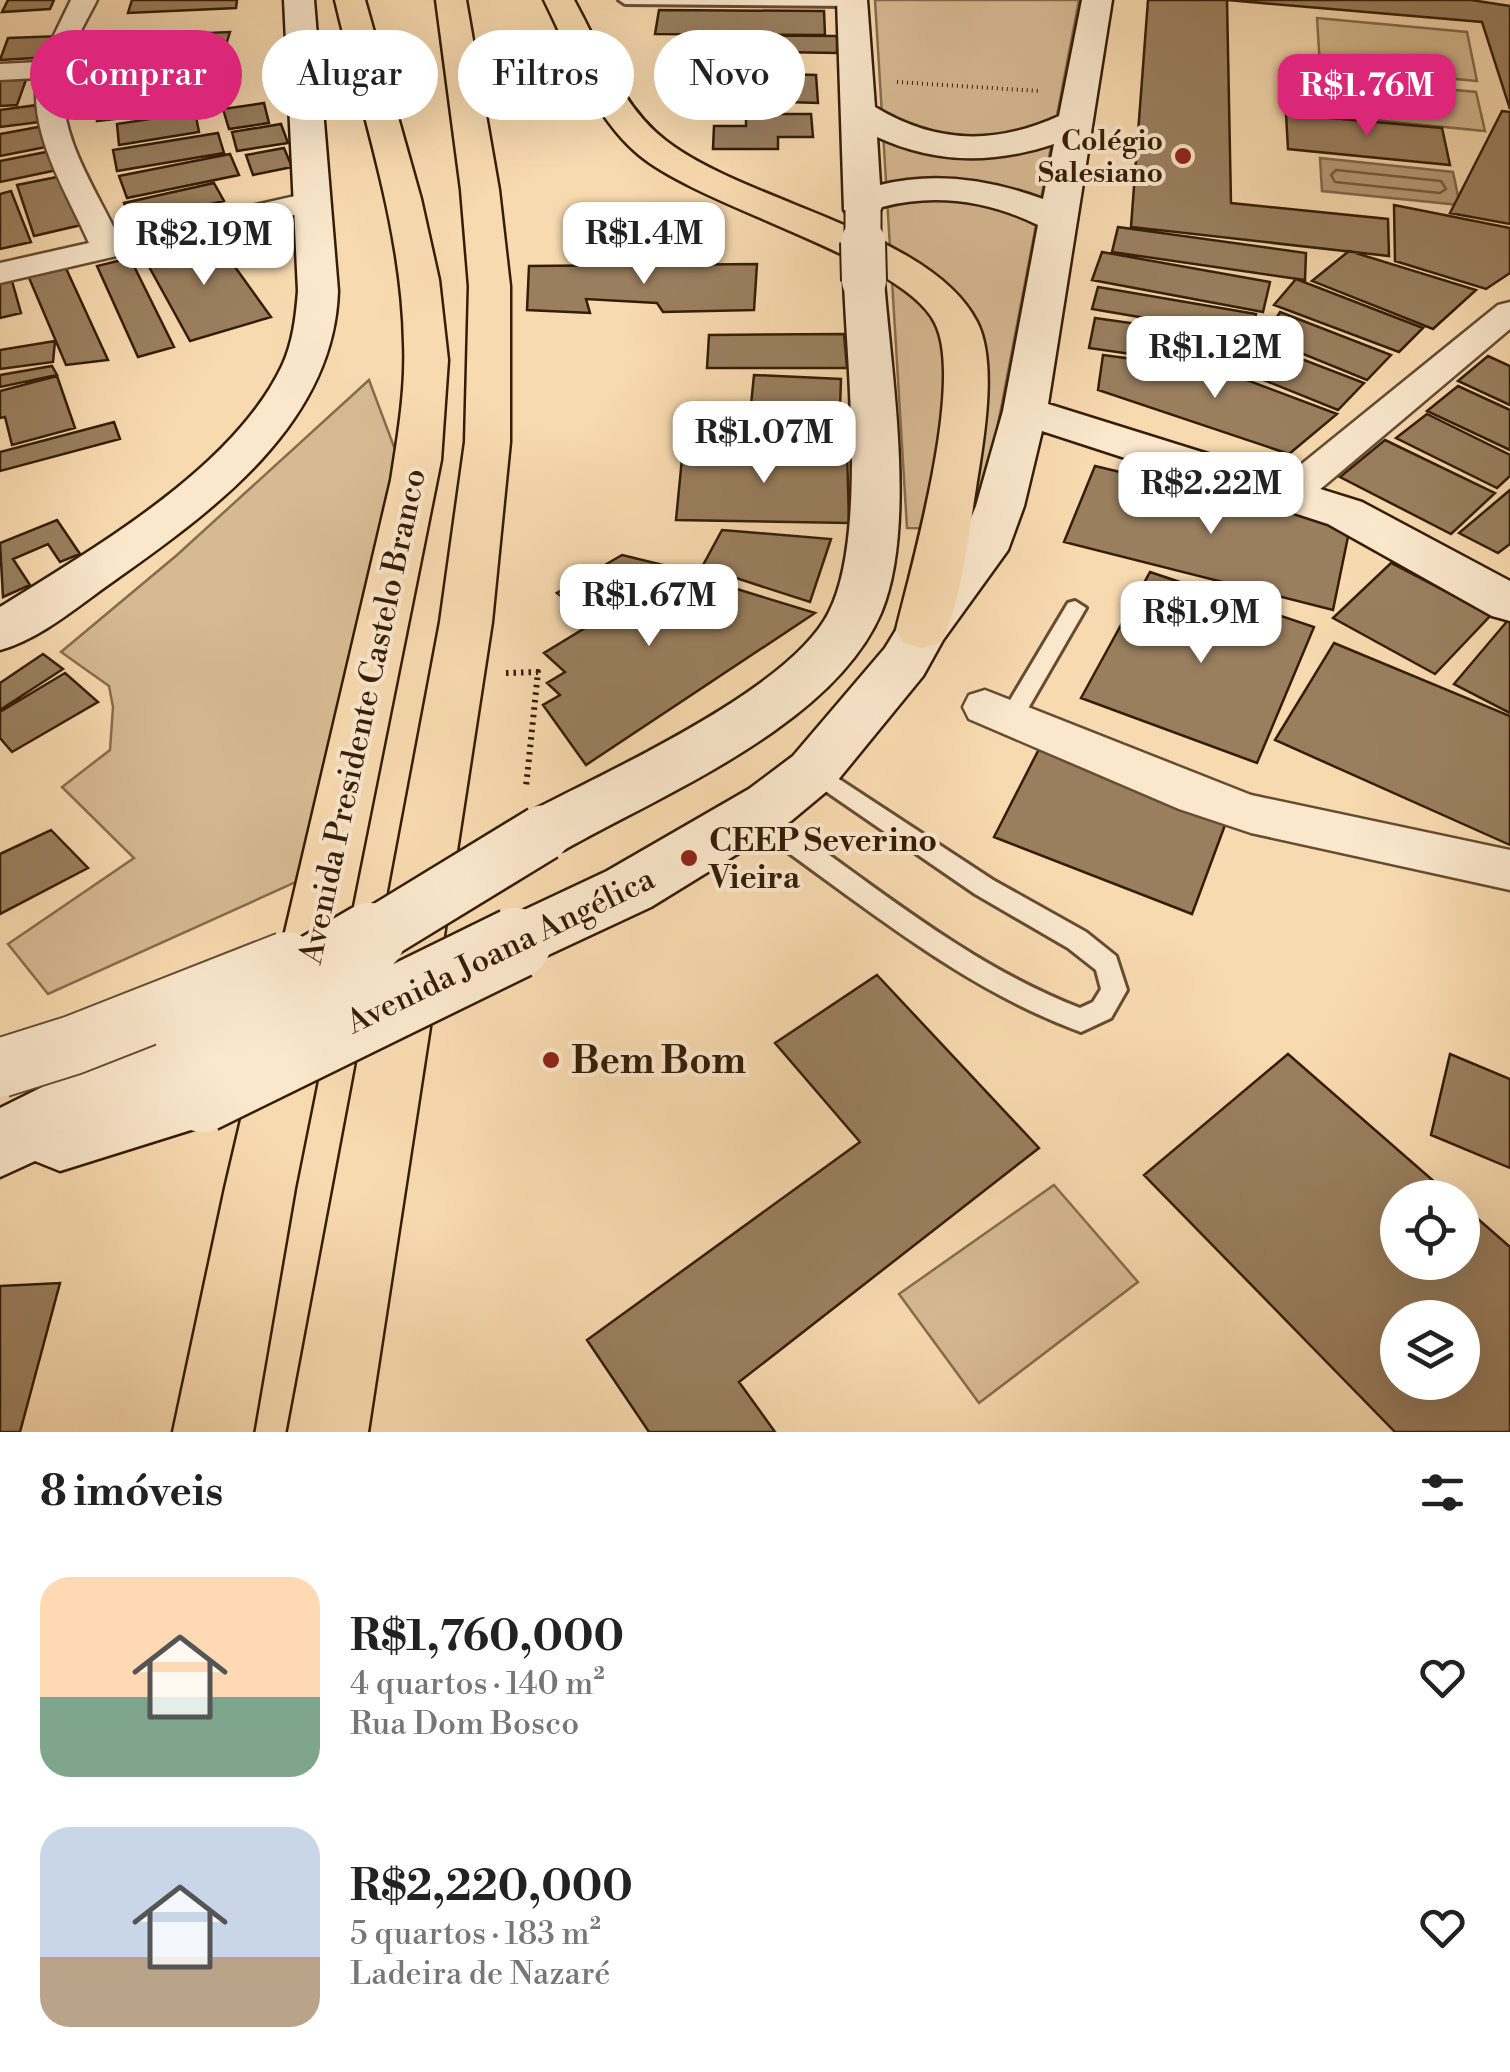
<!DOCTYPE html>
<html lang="pt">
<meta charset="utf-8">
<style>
body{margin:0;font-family:"Libre Bodoni",serif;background:#f6f6f6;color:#222;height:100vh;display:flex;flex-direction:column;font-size:38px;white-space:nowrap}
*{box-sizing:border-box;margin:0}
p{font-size:32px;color:#767676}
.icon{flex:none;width:55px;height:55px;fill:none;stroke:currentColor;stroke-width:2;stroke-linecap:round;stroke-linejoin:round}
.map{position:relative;height:1432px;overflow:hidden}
.drawer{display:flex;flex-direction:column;background:#fff;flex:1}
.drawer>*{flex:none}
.guide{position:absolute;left:30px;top:30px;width:1000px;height:90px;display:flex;gap:20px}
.tools{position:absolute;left:1380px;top:1180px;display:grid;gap:20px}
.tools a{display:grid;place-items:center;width:100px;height:100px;border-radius:50%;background:#fff;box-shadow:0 10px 40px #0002;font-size:50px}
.price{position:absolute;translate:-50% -85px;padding:0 22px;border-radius:20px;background:#fff;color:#222;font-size:32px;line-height:65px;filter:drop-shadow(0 2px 5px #0008)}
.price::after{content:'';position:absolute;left:50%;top:60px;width:30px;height:22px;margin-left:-15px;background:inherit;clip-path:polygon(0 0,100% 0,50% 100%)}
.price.selected{background:#db2777;color:#fff}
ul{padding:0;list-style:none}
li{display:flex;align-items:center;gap:30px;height:250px;padding:0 40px}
li span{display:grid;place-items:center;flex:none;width:280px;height:200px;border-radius:30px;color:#555}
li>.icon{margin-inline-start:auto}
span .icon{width:120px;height:120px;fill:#fffc;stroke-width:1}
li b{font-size:42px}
h2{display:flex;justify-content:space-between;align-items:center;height:120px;padding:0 40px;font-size:42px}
.tag{padding:0 35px;border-radius:45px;background:#fff;box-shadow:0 10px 40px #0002;font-size:35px;line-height:90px}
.tag.selected{background:#db2777;color:#fff}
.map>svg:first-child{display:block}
.green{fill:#d7ba93;stroke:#866c4d;stroke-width:2.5}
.water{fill:#b69a77;stroke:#82684a;stroke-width:2.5}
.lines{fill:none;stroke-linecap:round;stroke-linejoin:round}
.shore{stroke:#765c3f;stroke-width:2.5}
.building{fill:#9a7f5f;stroke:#351d07;stroke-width:2.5;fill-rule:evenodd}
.lane-casing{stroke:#664c31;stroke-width:6}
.street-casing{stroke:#664c31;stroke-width:5}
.secondary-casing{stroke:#351d07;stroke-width:5}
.primary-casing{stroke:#351d07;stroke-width:5}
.path-far1{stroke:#351d07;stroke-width:4;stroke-dasharray:1 4;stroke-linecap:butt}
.path{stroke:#351d07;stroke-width:6;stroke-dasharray:2.5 5;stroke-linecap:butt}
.lane{fill:#fae7cc;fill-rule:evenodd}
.street{fill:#fae7cc;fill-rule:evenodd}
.secondary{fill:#fae7cc;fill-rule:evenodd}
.primary{fill:#f8dab0;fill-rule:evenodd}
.street-bridge-casing{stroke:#664c31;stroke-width:62;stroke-linecap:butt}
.secondary-bridge-far3-casing{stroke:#351d07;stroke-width:39;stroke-linecap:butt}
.secondary-bridge-far2-casing{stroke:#351d07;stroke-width:48;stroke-linecap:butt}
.secondary-bridge-far1-casing{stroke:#351d07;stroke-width:60;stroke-linecap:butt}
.secondary-bridge-casing{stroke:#351d07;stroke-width:75;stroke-linecap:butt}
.street-bridge{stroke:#fae7cc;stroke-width:58}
.secondary-bridge-far3{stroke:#fae7cc;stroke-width:35}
.secondary-bridge-far2{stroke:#fae7cc;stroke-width:44}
.secondary-bridge-far1{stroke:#fae7cc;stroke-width:55}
.secondary-bridge{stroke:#fae7cc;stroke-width:70}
.poi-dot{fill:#8f2418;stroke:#fae7cc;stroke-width:4}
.labels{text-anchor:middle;stroke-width:8;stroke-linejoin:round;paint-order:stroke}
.far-poi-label{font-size:28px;font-weight:bold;fill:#351d07;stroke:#fae7cc;text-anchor:end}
.street-label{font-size:32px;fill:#351d07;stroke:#fae7cc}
.poi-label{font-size:32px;font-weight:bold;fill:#351d07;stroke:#fae7cc;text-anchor:start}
.near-poi-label{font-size:38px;font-weight:bold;fill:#351d07;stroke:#fae7cc;text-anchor:start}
</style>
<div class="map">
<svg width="1510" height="1432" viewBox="0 0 1510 1432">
<rect width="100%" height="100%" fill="#f8dab0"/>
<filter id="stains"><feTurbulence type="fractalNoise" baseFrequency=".002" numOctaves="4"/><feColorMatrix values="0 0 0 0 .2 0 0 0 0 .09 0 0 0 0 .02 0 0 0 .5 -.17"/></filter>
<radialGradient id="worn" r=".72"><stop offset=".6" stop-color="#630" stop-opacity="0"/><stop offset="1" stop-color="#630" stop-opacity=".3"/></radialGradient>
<path class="green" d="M875 0H1079L978 529 907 528Z
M1317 18 1467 32 1477 81 1320 66Z
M1321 77 1476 92 1485 131 1324 115Z
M369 380 396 452 347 719 338 863 48 994 8 944 134 858 62 787 110 750 113 707 109 686 61 652 177 555Z
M1054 1185 1138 1282 979 1403 899 1294Z"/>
<path class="water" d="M1320 158 1453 172 1460 205 1322 191Z"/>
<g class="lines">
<path class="shore" d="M1336 170 1441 181 1446 189 1440 193 1335 182 1331 175Z"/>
</g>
<path class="building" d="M8 0H54L50 9 2 12Z
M132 0H237L236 8 128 13Z
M1148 0H1471L1510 6V109L1482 22 1227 0 1231 203 1388 219 1389 256 1131 227Z
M659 10 824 11 825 35 655 34Z
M230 32 222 58 102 64 114 37Z
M713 35 837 36V53L711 51Z
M61 36 51 57 0 60 8 38Z
M699 58H728L727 67 781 69 783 74 816 75 818 103 694 99Z
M172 65V70L223 66 221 80 179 83 178 90 100 97 106 70Z
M28 74 17 105 0 106V76Z
M176 93V98L217 93V107L97 121 98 104Z
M264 103 269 123 229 129 223 109Z
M37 105 40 122 0 127V110Z
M1502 111 1510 112V224L1450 213Z
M195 112 199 132 119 145 117 124Z
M746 114H811L813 137H778V149H713L714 126H746Z
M1286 114 1442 128 1450 165 1288 149Z
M281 124 288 143 237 151 232 132Z
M44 126 51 146 0 156V134Z
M218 133 224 153 117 171 113 150Z
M284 148 292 167 253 175 246 155Z
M51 151 57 170 0 182V161Z
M230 154 239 175 127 198 119 176Z
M62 176 81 225 34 236 17 185Z
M214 183 224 201 132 222 124 203Z
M11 191 31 242 0 249V194Z
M1394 205 1510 228V273L1486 289 1395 261Z
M1118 227 1306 253 1305 280 1112 252Z
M212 235 271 317 190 341 142 254Z
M1349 251 1476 290 1433 329 1312 281Z
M1102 252 1270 282 1263 312 1092 280Z
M130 258 174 347 138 357 97 266Z
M64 264 108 360 66 365 27 273Z
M757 264 754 310 663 312 657 303 586 299 590 313 527 310 529 266Z
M1296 279 1423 328 1399 352 1274 305Z
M12 281 21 313 0 318V284Z
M1098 287 1256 314 1252 336 1092 309Z
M1280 312 1391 355 1367 380 1264 338Z
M1095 318 1237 338 1235 369 1089 348Z
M844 334 847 368H707L709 335Z
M55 341 53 362 0 369V350Z
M1265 345 1364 383 1338 410 1239 370Z
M1103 355 1223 371 1337 414 1289 454 1098 390Z
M1488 356 1510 366V405L1458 381Z
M52 366 57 375 0 387V375Z
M754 375 841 379 840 408 751 405Z
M57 376 75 428 12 445 5 417 0 418V391Z
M1458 386 1510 410V450L1427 411Z
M741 411 781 412V421H834L835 446H741Z
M1427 414 1510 455V476L1497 488 1396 438Z
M114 422 120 439 0 471V452Z
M1385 440 1495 493 1451 534 1340 477Z
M683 448 847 450 849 523 676 520Z
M1095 466 1350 527 1333 610 1064 542Z
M1510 490V544L1498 553 1459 533Z
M57 520 80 554 60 562 48 544 13 559 30 585 3 597 0 543Z
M722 530 831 539 810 602 702 567Z
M622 555 700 574 676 592 701 608 730 587 815 613 586 765 543 705 560 695 547 683 565 672 544 653 593 623 557 593Z
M1391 563 1491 615 1435 674 1333 618Z
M1150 572 1314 627 1257 763 1081 698Z
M1509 619 1510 620V713L1454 684Z
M1334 643 1510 716V845L1275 740Z
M43 654 63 669 0 710V683Z
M65 673 98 702 12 752 0 738V712Z
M1039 749 1228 817 1192 914 994 837Z
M51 830 88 868 0 914V854Z
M877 975 1039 1148 739 1382 775 1432H649L587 1340 860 1142 775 1043Z
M1288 1054 1453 1198H1398V1262H1462V1205L1510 1247V1432H1395L1144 1175ZM1398 1318H1462V1382H1398Z
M1450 1054 1510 1079V1168L1431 1135Z
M60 1283 20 1432H0V1286Z"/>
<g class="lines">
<defs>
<path id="lane" d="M619 0H857L858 2 852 6 625 4Z
M1075 601 1086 608 1019 724H1003L1000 718 1003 712 1068 603Z
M813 762 993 880 1086 932 1116 956 1127 990 1111 1018 1081 1032C972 992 883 921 789 853L786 846 789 839 798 836 807 839C894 901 979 969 1080 1008L1093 1002 1101 989 1096 970 1068 948 975 894 805 777 801 771 805 765Z"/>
<path id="street" d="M71 0H97C84 26 67 52 64 80 57 134 96 190 118 236L313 192 324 194 328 201 324 208 0 283V263L89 243C67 193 29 135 37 78L0 80V64L41 62Z
M1510 302V329L1305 502 1291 505 1277 502 1272 493 1277 484 1498 305Z
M985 690 1251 795 1510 850V890L1251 833 1179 809 969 719 963 707 969 695Z"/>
<path id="secondary" d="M284 0H314L338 291C334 425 211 512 111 583 77 607 40 639 0 650V607C94 548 233 469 282 366 293 343 296 316 298 291Z
M837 0H867L875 107C936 144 995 145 1059 116L1082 0H1112L1048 404 1362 502 1510 581V621L1492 616 1328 524 1042 431 1024 506 1008 550 943 640 923 676 833 786 791 821 651 907 516 970 494 962 485 943 494 924 607 871 749 789 793 756 885 648 904 617 960 545 976 506 1003 411 1038 225C989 201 936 193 882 207L876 218 863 221 850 218 844 210ZM877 137C936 164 993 164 1054 144L1043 199C991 180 935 171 880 185Z
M864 269 878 272 884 281C891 373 917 527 881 613 833 725 665 793 564 850L543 856 522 850 514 833 522 816C602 773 789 692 829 612 867 538 847 366 844 281L850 272Z
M191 1013 214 1021 224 1042 214 1063 206 1067 226 1075 236 1097 226 1119 60 1171 35 1161 0 1177V1108Z"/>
<path id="primary" d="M335 0H365L421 199 439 280 448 360 441 460 295 1188 253 1432H173L225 1188 391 480C398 435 406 389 404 343 402 227 361 112 335 0Z
M436 0H466L499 190 510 286V442L492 622 368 1432H288L440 622 465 442 469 286 461 190Z
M544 0H574C600 47 621 106 665 140 745 203 931 231 977 322 998 363 983 443 976 488 969 530 961 608 940 643L922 648 904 643 896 630C912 564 965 381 935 323 903 258 704 209 639 155 593 117 570 52 544 0Z"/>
</defs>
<use href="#lane" class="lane-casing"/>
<use href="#street" class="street-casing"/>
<use href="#secondary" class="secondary-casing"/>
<use href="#primary" class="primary-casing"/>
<path class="path-far1" d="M897 82 1039 91"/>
<path class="path" d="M506 673 538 672 526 787"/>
<use href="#lane" class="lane"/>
<use href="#street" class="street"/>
<use href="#secondary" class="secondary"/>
<use href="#primary" class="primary"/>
<defs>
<path id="street-bridge" d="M0 1068 73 1045 287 961"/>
<path id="secondary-bridge-far3" d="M863 210V244"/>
<path id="secondary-bridge-far2" d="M863 242 864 281"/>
<path id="secondary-bridge-far1" d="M366 941 543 833"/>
<path id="secondary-bridge" d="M191 1042 370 938
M202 1097 516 943"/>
</defs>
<use href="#street-bridge" class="street-bridge-casing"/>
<use href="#secondary-bridge-far3" class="secondary-bridge-far3-casing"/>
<use href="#secondary-bridge-far2" class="secondary-bridge-far2-casing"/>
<use href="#secondary-bridge-far1" class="secondary-bridge-far1-casing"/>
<use href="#secondary-bridge" class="secondary-bridge-casing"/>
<use href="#street-bridge" class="street-bridge"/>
<use href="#secondary-bridge-far3" class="secondary-bridge-far3"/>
<use href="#secondary-bridge-far2" class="secondary-bridge-far2"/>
<use href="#secondary-bridge-far1" class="secondary-bridge-far1"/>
<use href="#secondary-bridge" class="secondary-bridge"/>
</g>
<g class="poi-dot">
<circle cx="1183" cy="156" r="10"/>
<circle cx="689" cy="858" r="10"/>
<circle cx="551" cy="1060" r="10"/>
</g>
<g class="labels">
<g class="far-poi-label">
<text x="1163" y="150">Colégio<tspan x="1163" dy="32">Salesiano</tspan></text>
</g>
<g class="street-label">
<text transform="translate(362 716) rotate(-78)" y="11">Avenida Presidente Castelo Branco</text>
<text transform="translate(500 950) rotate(-26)" y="11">Avenida Joana Angélica</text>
</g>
<g class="poi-label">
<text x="709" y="851">CEEP Severino<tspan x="709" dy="37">Vieira</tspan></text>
</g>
<g class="near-poi-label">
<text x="571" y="1073">Bem Bom</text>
</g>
</g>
<rect width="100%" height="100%" filter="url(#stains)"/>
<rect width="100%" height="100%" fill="url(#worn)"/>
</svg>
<div class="tools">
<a><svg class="icon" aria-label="locate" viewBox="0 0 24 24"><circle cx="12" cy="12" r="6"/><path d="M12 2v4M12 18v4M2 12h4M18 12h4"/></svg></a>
<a><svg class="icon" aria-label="layers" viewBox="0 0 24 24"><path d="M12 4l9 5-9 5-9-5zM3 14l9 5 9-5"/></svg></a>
</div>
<b class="price selected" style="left:1367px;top:139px">R$1.76M</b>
<b class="price" style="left:644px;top:287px">R$1.4M</b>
<b class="price" style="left:204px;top:288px">R$2.19M</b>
<b class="price" style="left:1215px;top:401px">R$1.12M</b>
<b class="price" style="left:764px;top:486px">R$1.07M</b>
<b class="price" style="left:1211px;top:537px">R$2.22M</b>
<b class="price" style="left:649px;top:649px">R$1.67M</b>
<b class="price" style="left:1201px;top:666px">R$1.9M</b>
<div class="guide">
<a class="tag selected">Comprar</a>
<a class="tag">Alugar</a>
<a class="tag">Filtros</a>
<a class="tag">Novo</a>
</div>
</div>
<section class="drawer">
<h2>8 imóveis<svg class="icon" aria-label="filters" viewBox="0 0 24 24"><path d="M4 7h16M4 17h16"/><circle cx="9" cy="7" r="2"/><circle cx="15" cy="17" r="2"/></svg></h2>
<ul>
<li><span style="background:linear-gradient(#ffd9b3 60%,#7fa58c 0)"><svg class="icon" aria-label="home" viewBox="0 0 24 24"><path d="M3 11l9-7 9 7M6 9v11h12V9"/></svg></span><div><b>R$1,760,000</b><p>4 quartos · 140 m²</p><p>Rua Dom Bosco</p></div><svg class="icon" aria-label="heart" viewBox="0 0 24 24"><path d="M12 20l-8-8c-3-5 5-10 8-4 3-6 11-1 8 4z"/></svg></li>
<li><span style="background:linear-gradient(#c9d6e8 65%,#b9a48a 0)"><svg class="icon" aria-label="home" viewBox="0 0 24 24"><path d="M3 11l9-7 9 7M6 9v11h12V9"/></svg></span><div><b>R$2,220,000</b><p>5 quartos · 183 m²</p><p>Ladeira de Nazaré</p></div><svg class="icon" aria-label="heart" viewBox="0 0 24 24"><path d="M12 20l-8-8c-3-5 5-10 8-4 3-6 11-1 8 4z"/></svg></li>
</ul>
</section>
